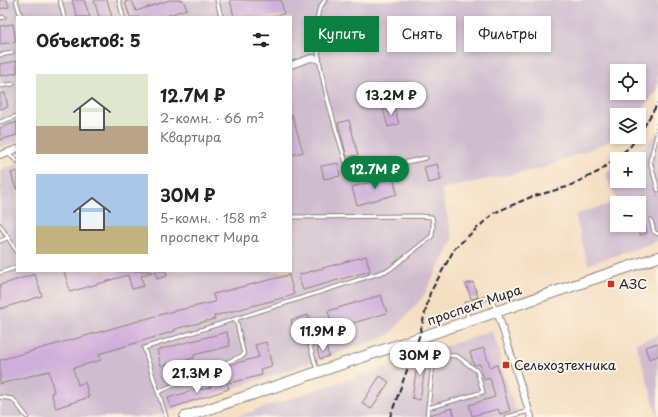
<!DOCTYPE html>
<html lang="ru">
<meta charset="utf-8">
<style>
body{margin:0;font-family:"Playpen Sans",sans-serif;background:#f6f6f6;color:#222;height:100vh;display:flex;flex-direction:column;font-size:15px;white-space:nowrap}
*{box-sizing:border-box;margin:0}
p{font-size:13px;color:#767676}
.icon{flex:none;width:22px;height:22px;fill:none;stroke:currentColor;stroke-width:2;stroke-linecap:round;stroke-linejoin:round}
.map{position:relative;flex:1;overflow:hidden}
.side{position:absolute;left:16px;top:16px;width:276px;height:256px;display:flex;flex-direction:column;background:#fff;border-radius:0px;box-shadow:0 2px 6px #0003}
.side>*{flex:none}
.banner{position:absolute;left:304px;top:16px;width:294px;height:36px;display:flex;gap:8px}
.controls{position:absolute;left:610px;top:64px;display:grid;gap:8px}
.controls a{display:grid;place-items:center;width:36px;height:36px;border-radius:0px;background:#fff;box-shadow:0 2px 6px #0003;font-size:20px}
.price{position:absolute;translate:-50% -34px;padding:0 9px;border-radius:14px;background:#fff;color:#222;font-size:13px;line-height:26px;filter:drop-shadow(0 1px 2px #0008)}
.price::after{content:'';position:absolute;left:50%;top:24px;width:12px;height:9px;margin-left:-6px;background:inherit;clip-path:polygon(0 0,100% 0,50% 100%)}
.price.selected{background:#0b8043;color:#fff}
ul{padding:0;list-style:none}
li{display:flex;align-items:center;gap:12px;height:100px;padding:0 20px}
li span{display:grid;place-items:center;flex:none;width:112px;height:80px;border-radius:0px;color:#555}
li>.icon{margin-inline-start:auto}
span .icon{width:48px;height:48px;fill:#fffc;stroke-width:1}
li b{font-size:17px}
h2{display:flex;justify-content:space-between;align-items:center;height:48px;padding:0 20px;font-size:17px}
.pill{padding:0 14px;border-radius:0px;background:#fff;box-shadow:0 2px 6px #0003;font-size:14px;line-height:36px}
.pill.selected{background:#0b8043;color:#fff}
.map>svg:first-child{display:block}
.industrial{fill:#cfbdcf;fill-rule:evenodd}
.building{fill:#cfaeda}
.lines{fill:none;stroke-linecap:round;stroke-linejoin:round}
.lane-casing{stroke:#8c807e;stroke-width:5}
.street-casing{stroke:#8c807e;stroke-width:8}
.primary-casing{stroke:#8c807e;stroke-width:12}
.path{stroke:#8c807e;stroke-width:1;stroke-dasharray:1 3;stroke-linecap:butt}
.lane{stroke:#fff;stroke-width:3}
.street{stroke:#fff;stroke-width:6}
.primary{stroke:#fff;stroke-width:10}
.rail{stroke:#22223b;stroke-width:2;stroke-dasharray:6 3;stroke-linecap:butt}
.poi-dot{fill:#c8321e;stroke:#fcf5e5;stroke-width:1.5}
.labels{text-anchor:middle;stroke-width:4;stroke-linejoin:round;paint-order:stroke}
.poi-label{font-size:13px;fill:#22223b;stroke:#fcf5e5;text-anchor:start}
.street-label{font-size:13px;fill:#22223b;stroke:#fcf5e5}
</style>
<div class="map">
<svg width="658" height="417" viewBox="0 0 658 417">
<rect width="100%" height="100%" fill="#fcf5e5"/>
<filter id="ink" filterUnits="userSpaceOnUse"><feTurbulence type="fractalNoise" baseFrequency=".025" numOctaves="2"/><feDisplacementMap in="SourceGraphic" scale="8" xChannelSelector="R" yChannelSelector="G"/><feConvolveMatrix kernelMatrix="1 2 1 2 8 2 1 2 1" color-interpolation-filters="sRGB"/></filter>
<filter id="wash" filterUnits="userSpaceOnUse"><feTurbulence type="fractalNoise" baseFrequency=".012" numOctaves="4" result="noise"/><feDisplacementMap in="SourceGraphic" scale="16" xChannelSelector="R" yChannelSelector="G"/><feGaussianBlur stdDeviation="0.9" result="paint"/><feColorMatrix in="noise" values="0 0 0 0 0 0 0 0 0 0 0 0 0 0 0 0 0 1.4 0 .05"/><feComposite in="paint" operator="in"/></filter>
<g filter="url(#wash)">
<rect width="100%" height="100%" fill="#f5dfc2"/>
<path class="industrial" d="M0 0H658V83L656 91 638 115H617V134L606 143 542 168 441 189 453 239 423 297 388 336 149 417H0V170L17 164V271H291V17H17V142L0 148ZM617 71H639V93H617Z
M658 131V241L588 265 575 214 618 202 605 173 617 165V181H639V159H626L646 146ZM617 203H639V225H617Z
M492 331 500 352V362L518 417H235Z
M658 335V417L636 343Z"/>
<g id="blocks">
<path class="building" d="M0 0H7L9 7 0 9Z
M72 0H84L90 17H77Z
M94 0H107L112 17H99Z
M132 0 136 11 170 0H183L187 9 163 17H130L125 2Z
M230 0H281L284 14 269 17H234Z
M13 24 16 42 0 44V26Z
M17 61V73L0 76V64Z
M5 93 8 107 0 109V94Z
M394 106 399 124 388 127 383 109Z
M292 114 303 152 291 155V115Z
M349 120 358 155 347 157 338 123Z
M17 122V135L0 140V128Z
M338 163 340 176 324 179 321 166Z
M437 164 441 180 428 183 424 167Z
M17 171V189H16L11 173Z
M393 176 397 194 357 205 352 187Z
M643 218 647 233 640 235 638 225 639 219Z
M366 256 370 271 303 290 298 275Z
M64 271H152V272L141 276 144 286 132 289 128 275 70 292Z
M155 271H166L167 276 157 279Z
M35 274 42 296 0 309V285Z
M289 275 294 295 214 316 215 319 175 329V331L99 354 101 360 73 368 78 385 85 382 89 397 56 408 51 393 54 392 49 371 0 384V360L170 312 215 302 213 294Z
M473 282 478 297 471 299 466 284Z
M381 295 387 313 333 329 328 311Z
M308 315 312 329 295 334 291 320Z
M227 332 230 346 194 355V358L161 366 157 350Z
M266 342 272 366 260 369 262 375 230 383 226 366 259 357 255 345Z
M658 343V356L649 359 645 347Z
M326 346 329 356 320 359 317 349Z
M484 348 490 367 497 365 510 411 500 414 498 409 472 416 469 405 495 397 490 378 484 380 480 364 474 365 470 352Z
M419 353 427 355 420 400 412 398Z
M380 376 389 382 371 409 362 403Z
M218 381 219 385 227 382 229 389 171 408 168 398 201 388 202 390 211 387 210 383Z
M452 408 455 417H430V415Z"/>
</g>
</g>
<g filter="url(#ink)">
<use href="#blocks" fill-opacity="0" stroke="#8c807e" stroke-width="1"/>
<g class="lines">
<defs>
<path id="lane" d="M16 0 21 17
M60 0 64 17
M119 0 123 17
M217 0 221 17
M325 0C323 3 320 7 319 10 308 50 338 133 349 174L426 158
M0 18 4 17
M0 55 12 53
M0 86 13 84
M0 122 17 116
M658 131 650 161 658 190
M7 153 17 161
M651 220 654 232 658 234
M0 225 17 252
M0 241 7 238
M0 273 17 267
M468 320 466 304 490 297 496 310
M317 370 308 339 324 334
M158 392 244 355 236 319
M0 397 13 399 27 417
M166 417 144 348 389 270 432 236 433 226 432 217 419 216 291 217
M427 417 428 408 434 355 457 356 477 371 483 392 428 408
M507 417 529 411"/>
<path id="street" d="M291 65 311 58 318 59
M0 155 17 149
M497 311 531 417"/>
<path id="primary" d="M185 417 658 257"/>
</defs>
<use href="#lane" class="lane-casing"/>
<use href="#street" class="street-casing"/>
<use href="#primary" class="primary-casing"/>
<path class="path" d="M655 128 658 117
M657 195 658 199
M456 316 463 314"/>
<use href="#lane" class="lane"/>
<use href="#street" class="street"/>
<use href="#primary" class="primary"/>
<path class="rail" d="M639 135 658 103
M390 417 419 337 430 293 455 248 494 213 531 197 567 187 598 172 630 147 637 137"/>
</g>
</g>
<g class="poi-dot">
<rect x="607" y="280" width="8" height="8" rx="2"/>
<rect x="502" y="361" width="8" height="8" rx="2"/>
</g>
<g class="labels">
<g class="poi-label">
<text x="619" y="289">АЗС</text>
<text x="514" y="370">Сельхозтехника</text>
</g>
<g class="street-label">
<text transform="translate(474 305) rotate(-19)" y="5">проспект Мира</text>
</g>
</g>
</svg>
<div class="controls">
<a><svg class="icon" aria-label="locate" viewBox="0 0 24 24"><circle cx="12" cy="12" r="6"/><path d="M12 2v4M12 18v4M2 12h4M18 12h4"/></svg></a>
<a><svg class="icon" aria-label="layers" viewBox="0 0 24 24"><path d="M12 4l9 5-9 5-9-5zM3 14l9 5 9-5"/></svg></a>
<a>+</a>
<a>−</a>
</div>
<b class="price" style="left:391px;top:116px">13.2M ₽</b>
<b class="price selected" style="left:375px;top:190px">12.7M ₽</b>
<b class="price" style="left:323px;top:352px">11.9M ₽</b>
<b class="price" style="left:420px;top:376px">30M ₽</b>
<b class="price" style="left:197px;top:394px">21.3M ₽</b>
<div class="banner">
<a class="pill selected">Купить</a>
<a class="pill">Снять</a>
<a class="pill">Фильтры</a>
</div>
<section class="side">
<h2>Объектов: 5<svg class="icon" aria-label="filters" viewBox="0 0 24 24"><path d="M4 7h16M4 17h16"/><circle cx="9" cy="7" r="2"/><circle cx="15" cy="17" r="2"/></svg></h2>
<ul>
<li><span style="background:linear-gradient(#dfe7d0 65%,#b9a48a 0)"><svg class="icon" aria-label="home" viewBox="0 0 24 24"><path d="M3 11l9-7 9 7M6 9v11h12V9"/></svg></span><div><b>12.7M ₽</b><p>2-комн. · 66 m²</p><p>Квартира</p></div></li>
<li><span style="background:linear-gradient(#a9c7e8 65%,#c2b280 0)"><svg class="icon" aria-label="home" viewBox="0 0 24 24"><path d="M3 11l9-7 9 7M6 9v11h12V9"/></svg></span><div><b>30M ₽</b><p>5-комн. · 158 m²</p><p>проспект Мира</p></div></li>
</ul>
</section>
</div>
